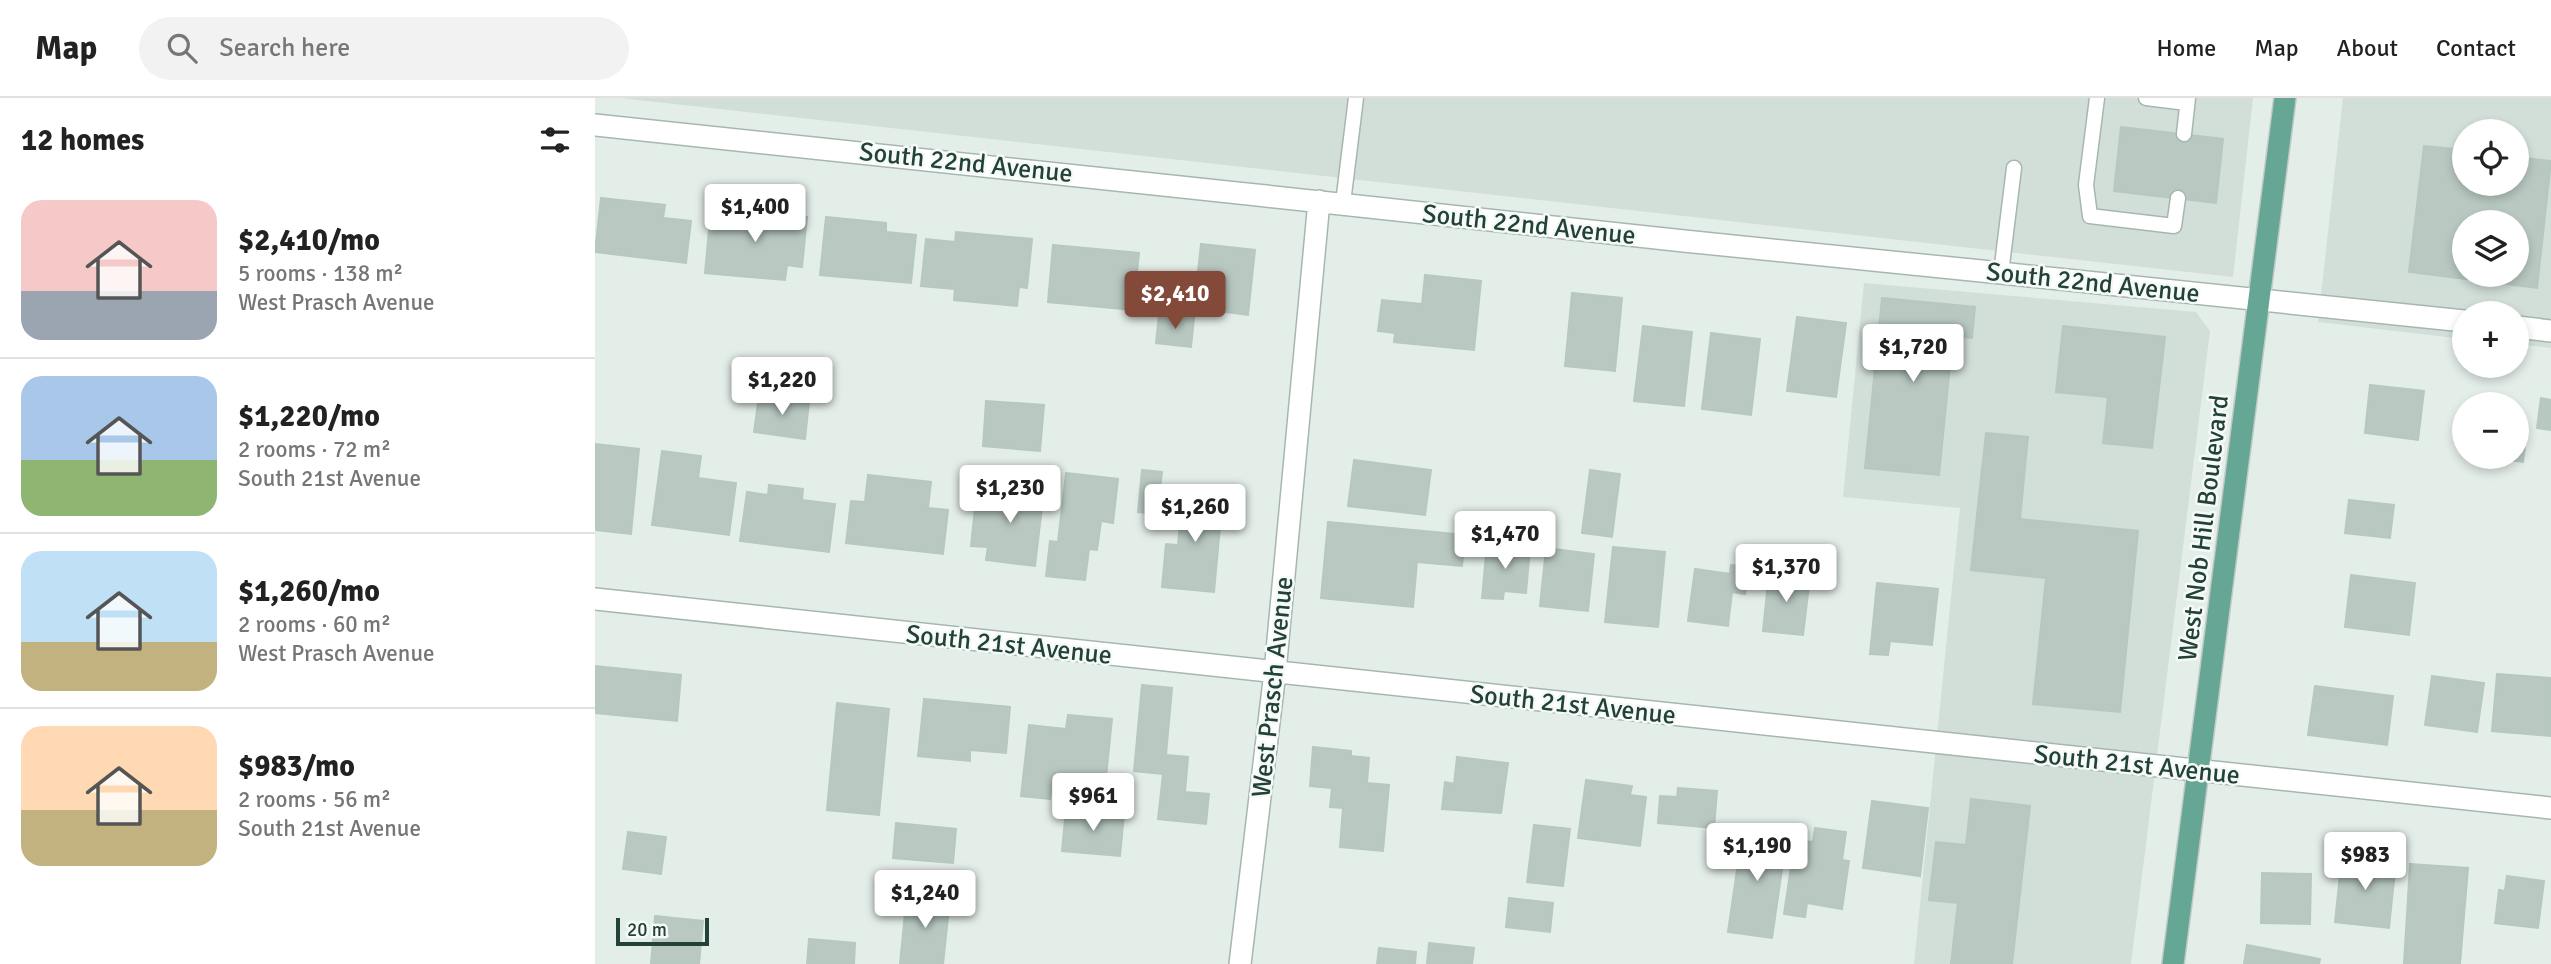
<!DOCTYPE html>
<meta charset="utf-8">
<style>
body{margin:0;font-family:Signika,sans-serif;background:#f2f2f2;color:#222;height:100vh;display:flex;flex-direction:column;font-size:26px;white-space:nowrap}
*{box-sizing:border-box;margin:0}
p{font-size:23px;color:#767676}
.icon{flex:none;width:38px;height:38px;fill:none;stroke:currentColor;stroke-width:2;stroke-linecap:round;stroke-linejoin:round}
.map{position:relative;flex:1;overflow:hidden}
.drawer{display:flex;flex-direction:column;background:#fff;width:595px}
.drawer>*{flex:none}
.controls{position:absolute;left:1857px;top:21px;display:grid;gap:14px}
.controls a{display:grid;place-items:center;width:77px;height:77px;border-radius:50%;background:#fff;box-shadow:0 4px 10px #0003;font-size:35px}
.scale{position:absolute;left:21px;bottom:18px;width:93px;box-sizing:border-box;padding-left:7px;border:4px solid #224138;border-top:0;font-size:19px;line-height:24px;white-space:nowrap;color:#224138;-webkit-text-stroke:5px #f5faf7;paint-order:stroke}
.price{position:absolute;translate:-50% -60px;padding:0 16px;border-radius:7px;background:#fff;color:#222;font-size:23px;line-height:46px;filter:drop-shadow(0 2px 4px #0008)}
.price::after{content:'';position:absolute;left:50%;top:42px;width:21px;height:16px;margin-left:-10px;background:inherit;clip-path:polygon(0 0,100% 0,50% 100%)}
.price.selected{background:#834a39;color:#fff}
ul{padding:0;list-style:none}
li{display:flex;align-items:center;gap:21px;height:175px;padding:0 21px}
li+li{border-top:2px solid #e0e0e0}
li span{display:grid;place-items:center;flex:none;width:196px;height:140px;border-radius:21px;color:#555}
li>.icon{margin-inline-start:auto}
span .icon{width:84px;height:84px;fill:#fffc;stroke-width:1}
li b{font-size:30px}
h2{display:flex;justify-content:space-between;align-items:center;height:84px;padding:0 21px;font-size:30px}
header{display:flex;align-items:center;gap:42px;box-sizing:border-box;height:98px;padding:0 35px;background:#fff;border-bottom:2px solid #e0e0e0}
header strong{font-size:33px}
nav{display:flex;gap:38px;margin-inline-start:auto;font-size:24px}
.search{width:490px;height:63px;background:#f2f2f2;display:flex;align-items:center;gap:18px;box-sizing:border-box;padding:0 24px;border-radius:38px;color:#767676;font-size:26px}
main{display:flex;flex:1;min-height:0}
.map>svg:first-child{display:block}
.built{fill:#d2ded8;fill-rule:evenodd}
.building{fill:#b9c9c2;stroke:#b6c8c0;stroke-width:2;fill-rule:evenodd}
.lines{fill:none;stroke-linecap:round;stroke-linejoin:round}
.service-casing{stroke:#a6b7b0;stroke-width:17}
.minor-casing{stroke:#a6b7b0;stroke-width:24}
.primary-casing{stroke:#c1cac7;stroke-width:24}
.service{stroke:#fff;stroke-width:14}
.minor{stroke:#fff;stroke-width:21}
.primary{stroke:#66a694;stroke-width:21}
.labels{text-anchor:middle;stroke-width:5;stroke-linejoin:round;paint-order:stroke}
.street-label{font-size:26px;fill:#224138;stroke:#f5faf7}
</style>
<header>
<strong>Map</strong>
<div class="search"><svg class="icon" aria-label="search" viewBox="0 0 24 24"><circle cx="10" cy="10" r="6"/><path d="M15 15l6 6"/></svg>Search here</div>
<nav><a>Home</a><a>Map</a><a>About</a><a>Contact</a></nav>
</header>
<main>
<section class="drawer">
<h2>12 homes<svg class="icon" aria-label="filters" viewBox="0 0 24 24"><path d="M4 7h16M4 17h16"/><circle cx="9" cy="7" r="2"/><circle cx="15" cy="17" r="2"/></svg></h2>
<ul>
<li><span style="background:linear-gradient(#f6c9c9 65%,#9aa5b1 0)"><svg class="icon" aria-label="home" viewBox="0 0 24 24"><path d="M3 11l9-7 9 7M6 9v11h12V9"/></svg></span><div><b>$2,410/mo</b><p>5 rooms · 138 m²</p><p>West Prasch Avenue</p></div></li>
<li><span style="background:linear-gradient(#a9c7e8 60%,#8fb573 0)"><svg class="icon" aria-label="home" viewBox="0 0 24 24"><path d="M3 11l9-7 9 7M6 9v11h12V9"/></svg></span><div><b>$1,220/mo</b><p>2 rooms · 72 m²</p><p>South 21st Avenue</p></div></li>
<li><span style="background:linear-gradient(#bfe0f5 65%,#c2b280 0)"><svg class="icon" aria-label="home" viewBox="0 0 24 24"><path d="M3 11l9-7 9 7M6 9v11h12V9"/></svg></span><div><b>$1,260/mo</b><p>2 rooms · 60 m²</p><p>West Prasch Avenue</p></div></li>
<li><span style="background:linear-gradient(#ffd9b3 60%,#c2b280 0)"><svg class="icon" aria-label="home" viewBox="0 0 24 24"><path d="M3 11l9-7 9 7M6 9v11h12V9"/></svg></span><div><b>$983/mo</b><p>2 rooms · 56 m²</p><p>South 21st Avenue</p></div></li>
</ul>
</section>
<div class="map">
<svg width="1956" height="866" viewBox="0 0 1956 866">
<rect width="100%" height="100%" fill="#e4eee9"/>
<path class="built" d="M26 0H1658L1638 179Z
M1748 0H1956V250L1922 246V215H1869V241L1723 224ZM1869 33H1922V86H1869ZM1869 124H1922V177H1869Z
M1269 185 1601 214 1615 233 1536 866H1319L1365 410 1248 399Z"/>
<path class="building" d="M1526 29 1628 41 1621 105 1519 93Z
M1829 48 1869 52V86H1922V59L1956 63 1942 190 1814 174ZM1869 124H1922V177H1869Z
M6 100 70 107 68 120 96 123 91 165 0 154Z
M116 111 212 119 207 169 192 167 190 182 110 175Z
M231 119 291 125V134L321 137 316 185 225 177Z
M361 134 437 141 432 190 424 189 422 208 359 202 360 191 326 188 331 141 360 144Z
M606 146 660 152 653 217 599 210Z
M458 147 544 155 538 212 453 204Z
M830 177 886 183 879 252 799 244 800 235 783 233 787 202 827 206Z
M977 195 1027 200 1020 273 970 268Z
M1287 200 1380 209 1377 240 1358 238 1344 377 1270 370Z
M564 217 599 220 596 249 561 245Z
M1202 219 1251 225 1241 299 1192 293Z
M1048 228 1097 234 1089 308 1039 303Z
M1468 228 1570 239 1557 350 1508 345 1513 299 1461 294Z
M1116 235 1165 241 1156 317 1107 311Z
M1775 287 1829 293 1823 342 1770 335Z
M164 298 214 304 210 341 159 334Z
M1946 300 1956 302V332L1942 330Z
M391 303 449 307 445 353 388 348Z
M1922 331 1932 332 1928 364 1890 359H1922Z
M1391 335 1433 339 1425 421 1543 433 1525 614 1438 606 1451 480 1376 472Z
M0 346 44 351 36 436 0 432Z
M67 353 106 358 103 380 141 385 134 437 57 427Z
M759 362 836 372 830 417 753 408Z
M547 372 567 374 562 416 543 414Z
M995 372 1025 376 1017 439 987 435Z
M471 375 523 381 518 425 506 423 502 452 494 451 490 482 451 478 455 443 463 444Z
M273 377 336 384 333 410 353 412 348 456 251 445 256 403 270 404Z
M395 386 449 392 440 468 391 462 393 449 376 448 380 410 392 411Z
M174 387 208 391 207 402 240 406 234 454 145 443 152 394 173 397Z
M588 392 628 396 619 494 567 489 571 446 583 447Z
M1754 402 1799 407 1795 440 1750 435Z
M733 424 870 437 867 468 822 464 818 509 726 500Z
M874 425 894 426 891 457 871 455Z
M892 446 935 450 931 495 909 493 908 501 887 500Z
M1018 449 1070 454 1063 529 1010 524Z
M951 450 999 456 993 513 945 508Z
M1136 467 1153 469 1150 496 1137 494 1133 528 1093 523 1100 471 1135 476Z
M1174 475 1215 479 1208 537 1168 533Z
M1756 477 1820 485 1814 537 1750 529Z
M1282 485 1343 491 1337 547 1295 543 1293 557 1275 556Z
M0 568 86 577 82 623 0 615Z
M1902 576 1956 580V638L1897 633Z
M1837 578 1889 585 1882 634 1830 627Z
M547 587 577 590 571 657 593 659 590 694 614 696 611 726 563 721 568 676 539 673Z
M1720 588 1798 598 1792 647 1713 637Z
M329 601 415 609 411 655 375 652V663L323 658Z
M242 605 294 611 284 717 232 712Z
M473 617 517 621 508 708 465 704 468 676H458L455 701 426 698 434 627 471 631Z
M718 649 756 653V658L774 660 772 685 794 687 788 753 745 749 748 710 735 709 737 690 715 688Z
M862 659 913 665 906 715 847 711 850 684 859 686Z
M991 682 1037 688 1035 697 1051 699 1045 748 983 740Z
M1083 690 1122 693 1119 730 1063 725 1065 698 1082 699Z
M1376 701 1435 708 1417 866H1356L1363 805 1334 802 1341 744 1371 747Z
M1277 703 1333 710 1325 778 1268 770Z
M471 711 529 716 525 758 467 753Z
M301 725 361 731 358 765 298 760Z
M939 727 975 731 968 788 932 784Z
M1148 730 1192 737 1177 840 1133 834Z
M1220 730 1251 734 1247 762 1254 763 1247 811 1212 805 1210 819 1189 816 1200 742 1218 744Z
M33 734 71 739 66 776 28 771Z
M1747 757 1801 763 1794 830 1740 824Z
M1815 766 1873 770 1865 866H1809Z
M1667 775 1716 776 1715 826 1666 825Z
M1912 778 1949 783 1943 830 1900 825 1904 792 1910 793Z
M312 795 355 800 348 866H305Z
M914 800 958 805 955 834 911 829Z
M60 818 108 823 104 866H56Z
M214 841 260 845 259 866H212Z
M834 845 879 850 877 866H832Z
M1652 847 1725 861 1724 866H1649Z
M784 850 821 854 820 866H782Z"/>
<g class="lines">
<defs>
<path id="service" d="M1502 0 1491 87 1495 118 1579 128 1583 100
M1551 0 1592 5
M1589 36 1593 0
M748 105 761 0
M1406 175 1419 70"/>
<path id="minor" d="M0 27C363 63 726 105 1089 143 1349 170 1609 194 1869 223
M1922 229 1956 233
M0 501 1956 710
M645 866 680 574 724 103"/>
<path id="primary" d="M1578 866 1690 0"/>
</defs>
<use href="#service" class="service-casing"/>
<use href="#minor" class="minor-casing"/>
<use href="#primary" class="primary-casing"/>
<use href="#service" class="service"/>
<use href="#minor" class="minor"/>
<use href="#primary" class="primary"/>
</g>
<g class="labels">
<g class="street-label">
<text transform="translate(371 64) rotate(6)" y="9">South 22nd Avenue</text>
<text transform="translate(934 126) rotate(6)" y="9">South 22nd Avenue</text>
<text transform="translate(1498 184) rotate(6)" y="9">South 22nd Avenue</text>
<text transform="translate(1608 430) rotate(-83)" y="9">West Nob Hill Boulevard</text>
<text transform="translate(414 546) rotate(6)" y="9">South 21st Avenue</text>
<text transform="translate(677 589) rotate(-84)" y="9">West Prasch Avenue</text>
<text transform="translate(978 606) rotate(6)" y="9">South 21st Avenue</text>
<text transform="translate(1542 666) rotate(6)" y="9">South 21st Avenue</text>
</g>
</g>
</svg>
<div class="controls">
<a><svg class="icon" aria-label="locate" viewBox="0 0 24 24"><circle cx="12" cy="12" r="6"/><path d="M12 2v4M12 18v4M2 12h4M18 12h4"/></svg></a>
<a><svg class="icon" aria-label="layers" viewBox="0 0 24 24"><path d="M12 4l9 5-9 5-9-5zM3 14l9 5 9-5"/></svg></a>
<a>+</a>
<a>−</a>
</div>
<div class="scale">20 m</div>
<b class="price" style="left:160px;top:146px">$1,400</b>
<b class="price selected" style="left:580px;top:233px">$2,410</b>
<b class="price" style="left:1318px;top:286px">$1,720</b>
<b class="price" style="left:187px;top:319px">$1,220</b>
<b class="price" style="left:415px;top:427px">$1,230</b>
<b class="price" style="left:600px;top:446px">$1,260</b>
<b class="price" style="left:910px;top:473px">$1,470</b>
<b class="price" style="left:1191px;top:506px">$1,370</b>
<b class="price" style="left:498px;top:735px">$961</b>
<b class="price" style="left:1162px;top:785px">$1,190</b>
<b class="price" style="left:1770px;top:794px">$983</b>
<b class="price" style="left:330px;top:832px">$1,240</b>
</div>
</main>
